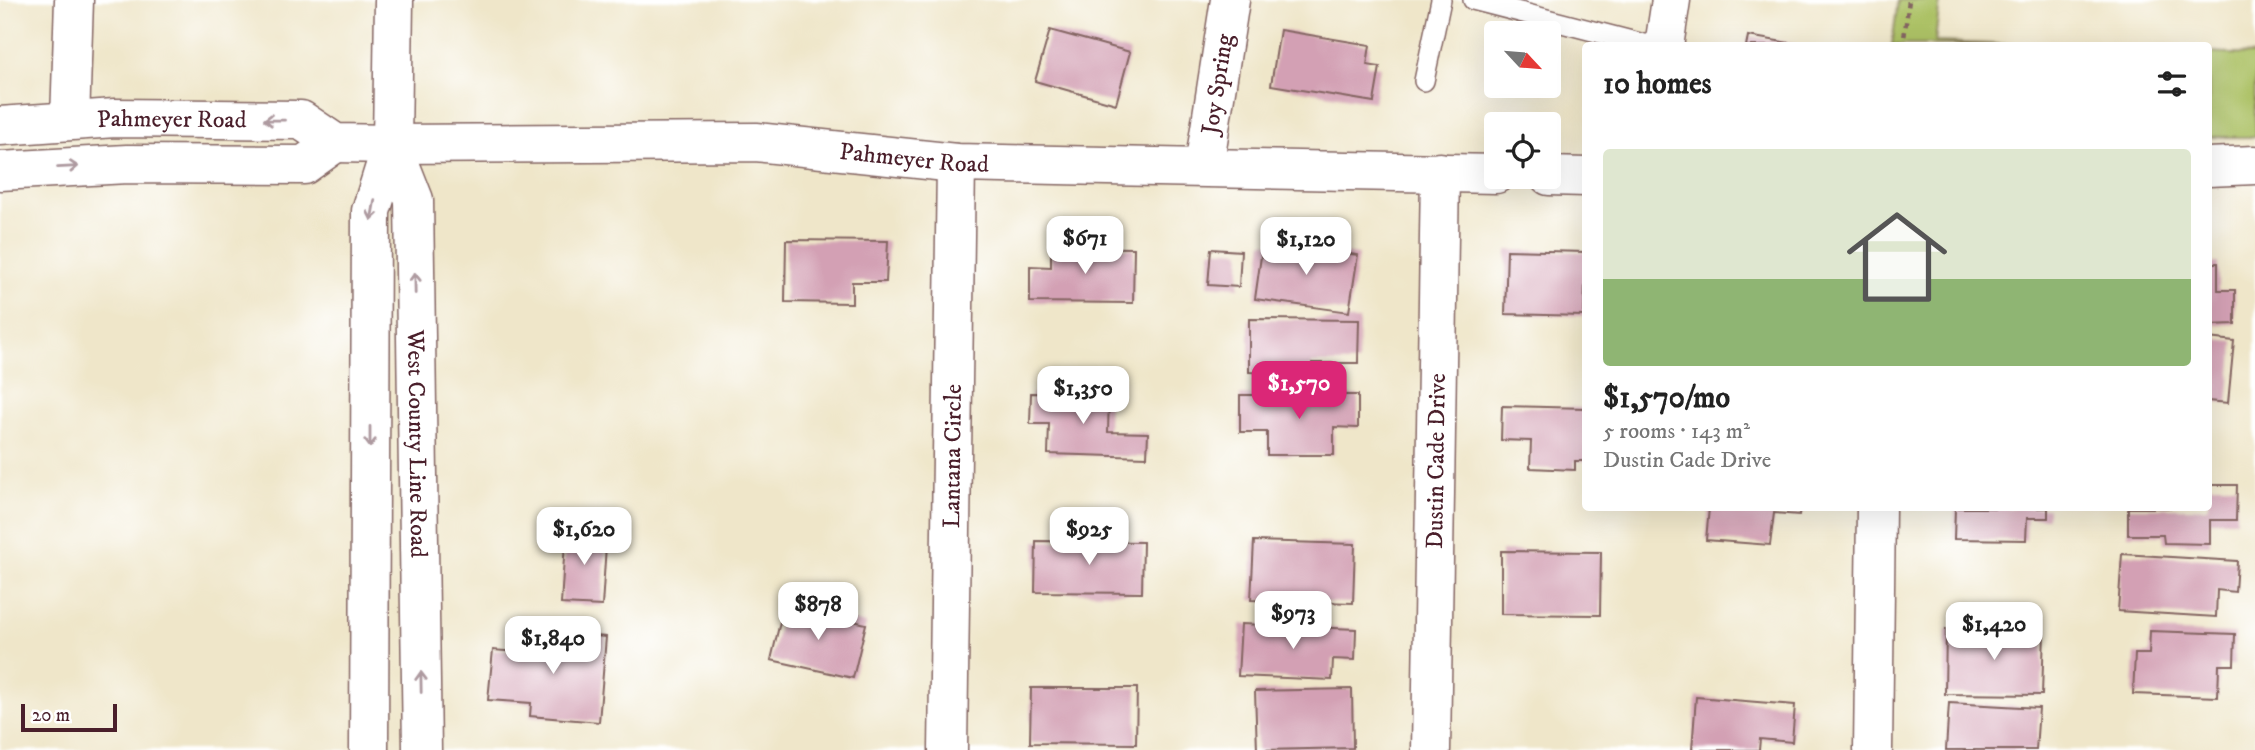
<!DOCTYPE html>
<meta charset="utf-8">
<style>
body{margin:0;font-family:"IM FELL DW Pica",serif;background:#f2f2f2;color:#222;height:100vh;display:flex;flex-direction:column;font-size:26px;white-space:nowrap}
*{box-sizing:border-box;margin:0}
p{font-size:23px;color:#767676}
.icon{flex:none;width:38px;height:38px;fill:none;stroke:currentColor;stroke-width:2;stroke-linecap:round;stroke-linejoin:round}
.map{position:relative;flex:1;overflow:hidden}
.panel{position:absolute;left:1582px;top:42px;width:630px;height:469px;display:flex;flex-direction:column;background:#fff;border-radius:7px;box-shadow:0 7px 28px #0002}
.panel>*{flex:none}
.needle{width:46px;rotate:116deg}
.fabs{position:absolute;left:1484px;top:21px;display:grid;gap:14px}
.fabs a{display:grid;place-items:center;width:77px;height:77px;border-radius:7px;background:#fff;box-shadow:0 7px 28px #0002;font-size:35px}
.scale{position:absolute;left:21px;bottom:18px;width:96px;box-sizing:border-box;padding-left:7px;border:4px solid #4a1f2b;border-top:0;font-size:19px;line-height:24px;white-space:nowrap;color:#4a1f2b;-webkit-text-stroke:5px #fff;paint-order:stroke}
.price{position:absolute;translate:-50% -60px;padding:0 16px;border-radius:14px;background:#fff;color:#222;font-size:23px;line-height:46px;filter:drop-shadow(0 2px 4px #0008)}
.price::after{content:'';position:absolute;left:50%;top:42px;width:21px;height:16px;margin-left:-10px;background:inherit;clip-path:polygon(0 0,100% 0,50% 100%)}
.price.selected{background:#db2777;color:#fff}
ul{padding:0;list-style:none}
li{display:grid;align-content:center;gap:14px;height:371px;padding:0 21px}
li span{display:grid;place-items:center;height:217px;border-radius:7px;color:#555}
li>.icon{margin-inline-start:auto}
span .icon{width:126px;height:126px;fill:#fffc;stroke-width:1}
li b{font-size:30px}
h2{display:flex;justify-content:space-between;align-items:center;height:84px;padding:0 21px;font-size:30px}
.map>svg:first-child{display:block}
.green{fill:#acc165;stroke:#7b7048;stroke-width:2}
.building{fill:#d3a0b4}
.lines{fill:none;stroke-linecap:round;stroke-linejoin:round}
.service-casing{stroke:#846562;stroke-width:22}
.minor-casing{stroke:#846562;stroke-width:41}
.tertiary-casing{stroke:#846562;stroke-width:41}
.secondary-casing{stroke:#846562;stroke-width:41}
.path{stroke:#846562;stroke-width:4.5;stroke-dasharray:5 5;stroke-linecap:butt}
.service{stroke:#fff;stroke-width:19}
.minor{stroke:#fff;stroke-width:38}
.tertiary{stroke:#fff;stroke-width:38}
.secondary{stroke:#fff;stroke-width:38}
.oneway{stroke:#ae9aa0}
.labels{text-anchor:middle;stroke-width:5;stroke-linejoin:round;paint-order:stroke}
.street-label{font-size:24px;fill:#4a1f2b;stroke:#fff}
</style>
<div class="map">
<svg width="2255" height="750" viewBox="0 0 2255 750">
<rect width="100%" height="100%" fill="#fff"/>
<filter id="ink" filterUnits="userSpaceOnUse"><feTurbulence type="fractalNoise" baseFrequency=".0143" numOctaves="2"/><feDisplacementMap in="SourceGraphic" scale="14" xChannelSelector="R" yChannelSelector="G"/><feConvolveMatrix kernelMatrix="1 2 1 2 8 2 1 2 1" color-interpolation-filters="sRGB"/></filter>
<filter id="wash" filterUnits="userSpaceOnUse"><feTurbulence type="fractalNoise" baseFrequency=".00686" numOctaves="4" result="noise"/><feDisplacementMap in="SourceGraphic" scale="28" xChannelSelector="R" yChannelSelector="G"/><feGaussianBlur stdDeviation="1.57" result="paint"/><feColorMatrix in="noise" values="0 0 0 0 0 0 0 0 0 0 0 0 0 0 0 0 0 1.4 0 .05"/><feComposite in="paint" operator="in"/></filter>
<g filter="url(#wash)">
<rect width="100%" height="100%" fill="#efe6c9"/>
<path class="green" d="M1898 0H1940L1935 42 2020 45H1892Z
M2208 53 2255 55V137H2209Z"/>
<g id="blocks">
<path class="building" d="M1050 30 1130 52 1116 104 1035 81Z
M1280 30 1370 45 1367 65 1380 67 1374 102 1271 85Z
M1748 36 1795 44 1794 46H1746Z
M786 240 888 241 886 282H852V303L785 302Z
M1263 242 1358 255 1349 312 1255 299Z
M1051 247 1134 248 1133 303 1030 302V266L1051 267Z
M1211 249 1241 251 1239 287 1208 285Z
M1507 250 1586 252 1584 316 1505 314Z
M2208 263H2218V290H2235V324L2208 325Z
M1249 319 1359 320 1358 363H1312V389H1281L1282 373 1249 372Z
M2208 338 2234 341 2228 403 2208 401Z
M1031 393 1109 395 1108 432 1148 433 1147 457 1048 454 1049 424H1030Z
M1240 395H1358V428L1334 427V455H1267V432H1240Z
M1502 406 1586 408V461H1575V470L1530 468 1531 441 1501 440Z
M2208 485H2237L2236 520H2210V544L2164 543 2163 535H2128V508H2208Z
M1709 508H1800L1799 515 1774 513 1770 545 1706 540Z
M1955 508H2048V518H2027L2026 540 1954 539Z
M566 527 607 530 602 606 561 604Z
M1036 541 1143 542 1142 593 1035 592Z
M1254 541 1355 544 1353 603 1251 600Z
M1501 551 1601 552 1600 615 1501 614Z
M2122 554 2237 561 2235 592 2217 590 2216 617 2118 611Z
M784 605 866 624 853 678 771 660Z
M1241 624 1356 629 1355 660 1333 659 1332 680 1238 676Z
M1946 629 2044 631 2042 695 1945 694Z
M531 631 606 637 599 722 530 716 531 703 488 700 493 650 530 653Z
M2150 631 2235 634 2234 665H2219L2218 697 2133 694 2135 654H2149Z
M1031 688H1137L1136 744 1030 743Z
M1352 689 1353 748 1257 750 1255 691Z
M1696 697 1795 705 1792 742 1760 739 1759 750H1692Z
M1949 703 2039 708 2036 750H1946Z"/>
</g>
</g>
<g filter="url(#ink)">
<use href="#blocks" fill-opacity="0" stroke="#846562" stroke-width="2"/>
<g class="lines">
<defs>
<path id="service" d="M1473 0 1651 46
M1424 81 1441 0"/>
<g id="minor">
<path d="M1664 46 1671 0"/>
<path d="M70 120 74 0"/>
<path id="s1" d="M392 144 756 142 956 163 1496 174"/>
<path id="s2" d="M1204 167 1230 0"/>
<path d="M2208 167 2255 165"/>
<path d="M1549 176 1586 177"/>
<path id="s3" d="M948 750 956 163"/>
<path id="s4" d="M1431 750 1440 172"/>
<path d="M1873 750 1876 508"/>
</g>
<g id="tertiary">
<path id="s5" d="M0 126 115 118 301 120 335 143 392 144"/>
<path d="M0 171 127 164 304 165 335 143"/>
</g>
<g id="secondary">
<path id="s6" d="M392 144 414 200 422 750"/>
<path d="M369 750 371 211 392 144 394 0"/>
</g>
</defs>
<use href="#service" class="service-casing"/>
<use href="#minor" class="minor-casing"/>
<use href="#tertiary" class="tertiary-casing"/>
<use href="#secondary" class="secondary-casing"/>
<path class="path" d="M1903 46 1909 0"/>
<use href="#service" class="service"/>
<use href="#minor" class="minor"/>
<use href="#tertiary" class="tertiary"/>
<use href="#secondary" class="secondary"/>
</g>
<defs><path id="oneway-shaft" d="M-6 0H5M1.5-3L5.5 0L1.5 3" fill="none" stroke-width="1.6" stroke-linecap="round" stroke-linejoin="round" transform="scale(1.75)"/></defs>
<g class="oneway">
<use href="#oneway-shaft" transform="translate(274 120) rotate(-179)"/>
<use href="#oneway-shaft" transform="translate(68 167) rotate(-3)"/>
<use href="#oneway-shaft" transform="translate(373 210) rotate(100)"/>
<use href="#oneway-shaft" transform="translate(415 283) rotate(-91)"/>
<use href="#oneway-shaft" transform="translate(370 437) rotate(90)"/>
<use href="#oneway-shaft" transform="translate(421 682) rotate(-91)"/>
</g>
</g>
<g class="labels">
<g class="street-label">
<text dy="8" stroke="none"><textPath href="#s2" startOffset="84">Joy Spring</textPath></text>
<text dy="8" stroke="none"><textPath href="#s5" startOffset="172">Pahmeyer Road</textPath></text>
<text dy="8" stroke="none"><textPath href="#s1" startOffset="523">Pahmeyer Road</textPath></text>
<text dy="8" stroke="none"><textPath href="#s6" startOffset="304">West County Line Road</textPath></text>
<text dy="8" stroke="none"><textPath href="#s3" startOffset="294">Lantana Circle</textPath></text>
<text dy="8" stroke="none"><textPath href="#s4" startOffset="289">Dustin Cade Drive</textPath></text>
</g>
</g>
</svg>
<div class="fabs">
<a><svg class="needle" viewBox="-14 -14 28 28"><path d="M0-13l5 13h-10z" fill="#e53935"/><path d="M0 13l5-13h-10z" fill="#767676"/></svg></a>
<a><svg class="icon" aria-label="locate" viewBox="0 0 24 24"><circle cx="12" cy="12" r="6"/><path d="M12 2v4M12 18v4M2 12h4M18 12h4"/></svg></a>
</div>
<div class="scale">20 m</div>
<b class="price" style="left:1085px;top:276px">$671</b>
<b class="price" style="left:1306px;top:277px">$1,120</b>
<b class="price selected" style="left:1299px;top:421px">$1,570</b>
<b class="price" style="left:1083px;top:426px">$1,350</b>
<b class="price" style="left:584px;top:567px">$1,620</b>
<b class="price" style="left:1089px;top:567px">$925</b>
<b class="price" style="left:818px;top:642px">$878</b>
<b class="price" style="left:1293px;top:651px">$973</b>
<b class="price" style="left:1994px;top:662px">$1,420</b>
<b class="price" style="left:553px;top:676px">$1,840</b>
<section class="panel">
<h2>10 homes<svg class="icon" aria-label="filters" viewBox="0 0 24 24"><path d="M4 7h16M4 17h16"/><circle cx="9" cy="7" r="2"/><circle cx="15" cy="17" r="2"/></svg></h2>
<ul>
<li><span style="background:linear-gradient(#dfe7d0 60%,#8fb573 0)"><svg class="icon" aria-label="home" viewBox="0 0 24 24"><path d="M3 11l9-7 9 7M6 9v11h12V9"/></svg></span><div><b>$1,570/mo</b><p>5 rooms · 143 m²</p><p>Dustin Cade Drive</p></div></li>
</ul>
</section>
</div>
